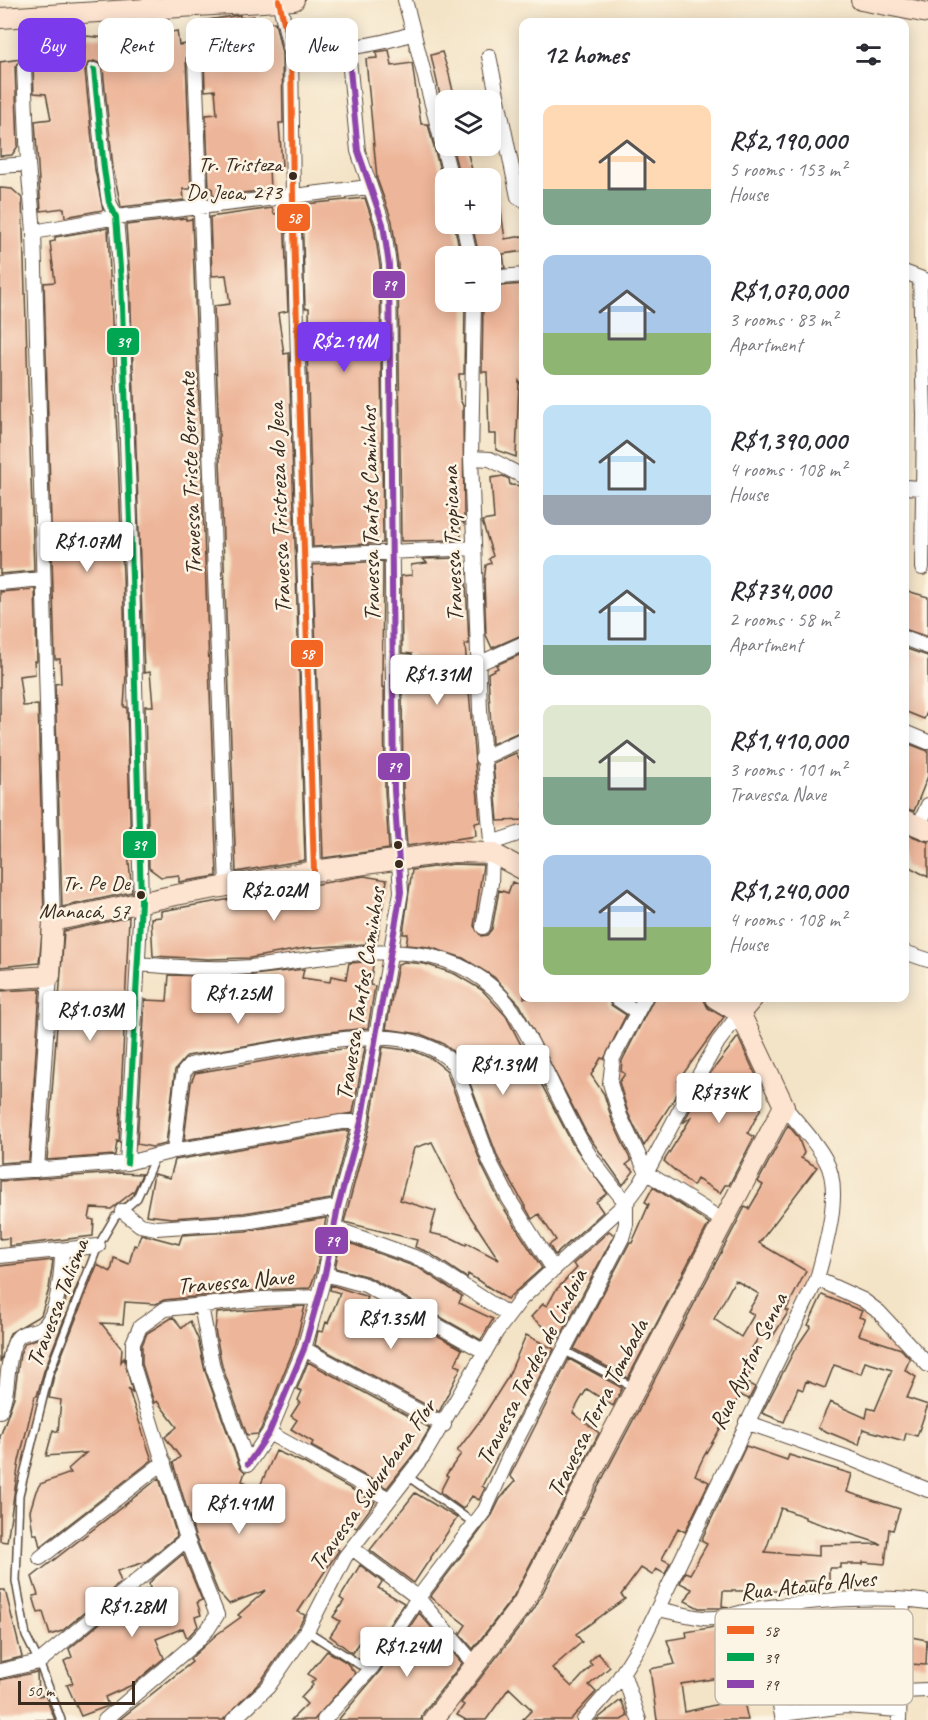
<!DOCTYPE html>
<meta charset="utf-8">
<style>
body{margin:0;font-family:Caveat,sans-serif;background:#f2f2f3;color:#2b2b33;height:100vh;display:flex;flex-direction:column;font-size:22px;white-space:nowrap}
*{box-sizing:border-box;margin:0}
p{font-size:20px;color:#7c7c81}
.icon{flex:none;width:33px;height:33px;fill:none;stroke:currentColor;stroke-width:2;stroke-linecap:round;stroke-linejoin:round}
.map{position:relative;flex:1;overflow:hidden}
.drawer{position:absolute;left:519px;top:18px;width:390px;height:984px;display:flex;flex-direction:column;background:#fff;border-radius:12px;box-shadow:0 3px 15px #0003}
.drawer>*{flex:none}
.banner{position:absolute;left:18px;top:18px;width:411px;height:54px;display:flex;gap:12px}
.controls{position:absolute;left:435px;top:90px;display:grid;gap:12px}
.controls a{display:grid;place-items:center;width:66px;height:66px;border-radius:12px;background:#fff;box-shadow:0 3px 15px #0003;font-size:30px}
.scale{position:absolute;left:18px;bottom:15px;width:117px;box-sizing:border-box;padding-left:6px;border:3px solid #3b2a1e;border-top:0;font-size:16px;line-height:21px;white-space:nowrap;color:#3b2a1e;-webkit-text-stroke:4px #fcf5e5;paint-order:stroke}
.price{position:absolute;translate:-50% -51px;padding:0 14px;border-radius:6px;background:#fff;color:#222;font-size:20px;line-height:39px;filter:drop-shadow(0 2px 3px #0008)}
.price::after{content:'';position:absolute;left:50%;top:36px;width:18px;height:14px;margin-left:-9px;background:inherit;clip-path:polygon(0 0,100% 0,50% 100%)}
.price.on{background:#7c3aed;color:#fff}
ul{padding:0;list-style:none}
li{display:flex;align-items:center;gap:18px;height:150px;padding:0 24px}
li span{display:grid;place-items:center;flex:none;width:168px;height:120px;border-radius:12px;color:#555}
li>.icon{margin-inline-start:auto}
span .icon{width:72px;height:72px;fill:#fffc;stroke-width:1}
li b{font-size:26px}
h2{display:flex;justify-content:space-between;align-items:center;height:72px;padding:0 24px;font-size:26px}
.chip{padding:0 21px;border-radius:12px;background:#fff;box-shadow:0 3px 15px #0003;font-size:21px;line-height:54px}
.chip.on{background:#7c3aed;color:#fff}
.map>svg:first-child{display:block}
.building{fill:#edb599;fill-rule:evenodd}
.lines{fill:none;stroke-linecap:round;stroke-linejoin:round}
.lane-casing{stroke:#574637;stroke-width:10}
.street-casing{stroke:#574637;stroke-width:16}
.secondary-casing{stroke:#574637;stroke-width:22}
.lane{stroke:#fff;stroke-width:7}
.street{stroke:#fff;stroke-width:14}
.secondary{stroke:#fde4d1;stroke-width:20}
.bus-1-casing{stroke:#fcf5e5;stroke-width:10}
.bus-2-casing{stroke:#fcf5e5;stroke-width:10}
.bus-3-casing{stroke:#fcf5e5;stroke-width:10}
.bus-1{stroke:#f26522;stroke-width:6}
.bus-2{stroke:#00a651;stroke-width:6}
.bus-3{stroke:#8e44ad;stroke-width:6}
.bus-dot{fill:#3b2a1e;stroke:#fcf5e5;stroke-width:2}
.labels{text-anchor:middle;stroke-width:5;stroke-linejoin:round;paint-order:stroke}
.bus-label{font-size:22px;fill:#3b2a1e;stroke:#fcf5e5;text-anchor:end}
.street-label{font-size:24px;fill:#3b2a1e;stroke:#fcf5e5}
.key{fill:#fcf5e5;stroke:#c2b8a9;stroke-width:1.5}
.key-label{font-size:16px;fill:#3b2a1e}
.line-badge{stroke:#fcf5e5;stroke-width:2}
.badge-label{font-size:16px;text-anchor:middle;font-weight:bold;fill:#fff}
</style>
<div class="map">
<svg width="928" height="1720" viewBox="0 0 928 1720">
<rect width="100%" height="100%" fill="#fcf5e5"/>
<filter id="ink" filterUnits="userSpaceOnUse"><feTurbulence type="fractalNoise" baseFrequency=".0167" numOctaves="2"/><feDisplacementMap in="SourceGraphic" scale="12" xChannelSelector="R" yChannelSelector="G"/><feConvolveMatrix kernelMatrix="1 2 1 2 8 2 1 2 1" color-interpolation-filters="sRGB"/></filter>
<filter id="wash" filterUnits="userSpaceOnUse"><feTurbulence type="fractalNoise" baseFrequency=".008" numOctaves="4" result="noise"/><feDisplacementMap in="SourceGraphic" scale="24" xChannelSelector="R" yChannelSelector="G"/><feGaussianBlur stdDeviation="1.35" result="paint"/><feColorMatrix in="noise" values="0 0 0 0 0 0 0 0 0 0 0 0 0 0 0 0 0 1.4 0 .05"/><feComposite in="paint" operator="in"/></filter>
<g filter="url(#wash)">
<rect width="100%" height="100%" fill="#f4e4c7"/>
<g id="blocks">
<path class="building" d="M240 15V18L254 16 256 25 275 22 282 53 283 123H279L282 165 269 167 270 190 213 196 212 188H209L206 115 217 114 215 90 205 91 204 58 200 51 194 50 187 54 186 59 191 189H183L184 200 121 207 113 168 103 69 101 64 94 61 88 63 85 71 95 170 103 210 65 217 64 208 41 211 35 121 51 119 46 94 34 93 33 66 25 58 34 57V45L60 44V50L84 53 86 36 116 39 117 42H127L128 48 154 44 153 35 177 31 179 45 204 42 202 21Z
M389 50 392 66 412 63 421 124H428L442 178H438L441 211H446V224H454L461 256H446V302H465L464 374H459L460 399 463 406 464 524 460 519 461 540 401 541 398 265 392 221 377 179 366 59 377 58 376 52Z
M442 52 449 74 455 100H441L431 55Z
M21 59 15 67 18 146 12 155 0 156V62Z
M452 146H466L474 178H460Z
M0 188 12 189 22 198 34 571 0 574Z
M490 191H498L505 239 524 236V251L503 254 505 268 490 269V256H479L472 224H490Z
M365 198 374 226 380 266 383 543 313 547 307 351H310L309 308H305L302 210H306V204Z
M272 208 274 214 284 213 288 311 278 313 284 354 289 353 305 860 236 872 214 306 230 304 226 275 212 276 210 217Z
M186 218V220L192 219 217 876 179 882V875L161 877 149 868 145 706H153L150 672 144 673 130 281 126 225Z
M108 228 123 576 126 675 124 707H127L131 854 128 853 132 892 62 907 55 684 61 683 60 659H55L44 283 55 282 50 242 55 241V237Z
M524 284V389L519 381 516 457 496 450V434H489L487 372H482L483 302H490V287Z
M503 476 509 479 510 485 524 486V634L492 648 486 635 484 581 486 565 491 563 489 559 493 556 482 521 494 519 491 478Z
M462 558 463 584 466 583 469 644H465L480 822 475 823 476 836 407 846 403 790 402 685 411 684 412 654 402 653 401 576 412 575 411 565 427 563 423 559Z
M383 561 382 687H384L385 790 389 849 323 858 313 565Z
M35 589 37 661H34L35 674 19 676 23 706 38 705 44 913 39 963 0 967V592Z
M904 590 928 597V637L904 629Z
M904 648 928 656V710L924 719 904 711Z
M524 653V730L492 744 488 673 498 668 496 665Z
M904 742 928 751V776L914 811 904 808Z
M516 753 524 767V820L498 821 493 763Z
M904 833 928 842V877L904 864Z
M454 864 483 865 474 926 481 936 487 935 492 929 499 890 508 893 512 882 524 887V998H607L611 1005 626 1015 604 1059 601 1058 591 1075 604 1094 612 1120 631 1161 626 1165 634 1171 623 1185 587 1134 520 1005 494 977 463 958 429 947 406 945 408 934H403L412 870Z
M364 876 387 880 377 941 367 939 366 944 306 948 250 958 208 959 153 956 151 918 161 917V911Z
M129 917 119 1142 117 1141 115 1155 47 1160 64 931Z
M363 962 373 965 370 985 375 986 368 1028 320 1033 187 1056 175 1070 166 1144 152 1147 137 1144 145 1000 167 1001 169 975 237 977 304 969 302 978 330 982 331 976 346 979 349 963Z
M404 962 425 964 455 974 482 990 506 1016 572 1143 607 1193 596 1202 603 1212 555 1255 549 1245 556 1240 539 1214 532 1219 498 1158 460 1057 442 1043 420 1034 386 1029 398 964Z
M40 989 29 1161 0 1163V991Z
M654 998H703L708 1008 724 1017 678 1081 683 1085 644 1146 628 1113 619 1082 625 1074 621 1071 622 1061Z
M738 1037 760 1084 751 1096 753 1097 751 1102 761 1108 748 1133 754 1137 729 1185H725L720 1193 697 1179 693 1186 664 1161 692 1116 683 1123 709 1075Z
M365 1047 353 1113 184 1140 191 1083 195 1073 322 1051Z
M383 1047 414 1051 432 1059 446 1070 482 1166 501 1204 542 1268 507 1299 468 1274 467 1278 428 1252 415 1247 417 1240 344 1222 370 1124ZM432 1142 466 1210 499 1260 467 1243 466 1245 452 1238 430 1233 436 1211 400 1200 414 1148Z
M788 1125 798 1137 804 1153 801 1158 817 1167 759 1243 806 1271 786 1310 789 1311 771 1339 760 1335 746 1358 755 1364 745 1382 755 1387 749 1399 740 1395 704 1456 695 1475 709 1482 685 1532 678 1528 662 1559 670 1563 665 1574 656 1569 652 1575 641 1568 621 1595 625 1599 576 1634 582 1642 552 1668 572 1687 592 1665 589 1662 598 1653 610 1667 589 1685 596 1692 570 1720H522L532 1710 509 1688 486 1720H466L457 1715 464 1705 461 1703 534 1609 745 1207 749 1209 763 1185 758 1182ZM735 1280 759 1294 748 1311 754 1315 741 1337 714 1319Z
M342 1131H349L331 1199 244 1213 172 1218 146 1215 154 1174 170 1178 175 1160Z
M119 1173 142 1174 134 1191 111 1209 91 1208 89 1219 94 1220 93 1236 9 1246V1238L0 1239V1181Z
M653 1187 709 1223 628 1378 574 1349 630 1242 632 1243 649 1204 645 1202Z
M326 1218 316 1272 310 1288 261 1290 164 1300 156 1304 125 1302 123 1324 101 1323 122 1349 121 1362 124 1358 133 1394 128 1388 152 1460 40 1547 37 1534H33L30 1511 36 1491 40 1484 71 1473 68 1469 86 1453 46 1456 53 1430 58 1432 61 1400 49 1398 54 1375 97 1265 111 1272 114 1258 129 1264 134 1245 137 1246 141 1234 179 1244 182 1235 246 1231Z
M609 1231 614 1235 559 1339 531 1317 543 1304 547 1306 556 1290 577 1268 573 1264Z
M341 1240 419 1268 462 1296 459 1303 493 1319 481 1340 369 1277 335 1268Z
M53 1260 49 1289 41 1315 10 1333 0 1363V1266Z
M71 1262 84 1268 44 1371 37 1396H35L19 1461 7 1542 0 1541V1437L14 1397 20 1354 25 1343 45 1336 57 1324 65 1304Z
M331 1285 368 1297 363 1310 389 1320 393 1311 462 1349 455 1365 461 1367 439 1412 315 1345 318 1331 323 1332 326 1322 328 1323 340 1293 330 1290Z
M822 1295 862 1311 859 1317 865 1319 859 1335 901 1349 910 1359 905 1370 916 1377 907 1398 928 1405 917 1436 906 1433 904 1441 863 1429 859 1445 818 1428 830 1402 866 1418 868 1408 875 1410 892 1370 865 1362 861 1374 834 1365 825 1388 806 1381 803 1390 798 1388 784 1422 762 1413 794 1351 811 1326 808 1325Z
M305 1306 295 1346 261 1429 258 1434 247 1435 222 1366 215 1330 217 1313Z
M173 1317 182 1328 190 1321 198 1339 205 1371 240 1467 245 1472 242 1481 249 1484 254 1499 276 1451 304 1463 375 1502 356 1528 350 1523 334 1547 339 1550 298 1612 305 1615 299 1626 261 1681 223 1720H119L192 1662 190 1659 216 1635 241 1617 238 1615 266 1590 229 1604 218 1592 195 1536 173 1463 180 1457 165 1437 177 1427 157 1401 154 1403 142 1364V1345L147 1333Z
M526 1335 554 1349 482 1486 485 1488 479 1500 472 1496 463 1509 440 1492 448 1476 446 1475 461 1454 457 1451 482 1418 508 1377Z
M569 1359 622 1388 613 1406 587 1389 580 1400 573 1413 599 1433 513 1597 473 1649 460 1634 466 1625 430 1597 492 1515 500 1499 515 1481 510 1476Z
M308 1362 430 1428 417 1450 387 1488 311 1446 313 1442 291 1429 297 1420 291 1416 300 1402 298 1400 302 1391 297 1389Z
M746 1446 787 1460 789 1455 852 1474 847 1492 900 1509 893 1530 889 1529 885 1564 863 1562V1564H840V1568H829V1581H804V1591H723L722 1606 729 1607 723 1608H699L685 1601 692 1589 680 1583 685 1572 690 1574 707 1544 701 1541ZM781 1508 805 1517V1519L881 1544 819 1545V1556L765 1552Z
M159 1478 177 1536 145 1562 117 1571 121 1582 62 1631 50 1635 43 1612 38 1613 33 1596 38 1595 32 1577Z
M415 1493 457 1518 414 1583 370 1550Z
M183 1554 202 1600 197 1602 201 1615 195 1617 198 1626 187 1638 183 1628 156 1639 164 1658 132 1685 105 1697 108 1706 81 1716 67 1685 73 1683 64 1661 72 1657 69 1649 132 1596 150 1588 149 1584 152 1580Z
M360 1565 382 1582 378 1588 404 1603 374 1648 361 1639 352 1653 330 1636 340 1621 333 1617 344 1601 340 1598Z
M0 1590H5L22 1657 0 1662Z
M419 1613 462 1663 423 1713 421 1720H338L379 1672Z
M737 1623 743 1659H739L746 1693H742L748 1720H657L650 1669 675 1664 667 1640 687 1637 686 1632ZM719 1678 723 1703 685 1712 681 1684Z
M911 1637 927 1640 926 1665 910 1664Z
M327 1651 346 1662 355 1673 314 1720H291L307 1704 301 1698 313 1685 311 1683 315 1679 308 1674Z
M37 1672 38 1696 45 1695 55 1720H0V1680Z
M621 1700 628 1716 621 1720H596Z"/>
</g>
</g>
<g filter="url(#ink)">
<use href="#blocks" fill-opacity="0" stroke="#574637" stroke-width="1.5"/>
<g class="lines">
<defs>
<path id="lane" d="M563 1350 635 1388
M407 1476 475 1524
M307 1631 360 1665 372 1667
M61 1720 39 1662 26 1636 16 1581 19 1495 49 1373 98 1246 115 1217 137 1198 155 1157"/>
<path id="street" d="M405 0 451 178
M279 1 291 52 293 198 314 871
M291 52C334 50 373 47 414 33
M489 56 518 197 524 200
M195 59 227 887
M24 67 28 164 34 232 53 921
M94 70 104 169 109 202 116 217 121 281 132 576 141 901 127 1163
M0 166 28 164
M463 224 470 256
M34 232 116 217 369 187
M904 272 928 281
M490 278 524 275
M920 278 924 415 922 568
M474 302 471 458 480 710 492 853 491 883 483 927
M471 458 490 459 524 477
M904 487 922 488
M303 556 474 548
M0 583 42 579
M904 638 928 647
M480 663 524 643
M904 732 928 742
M482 758 524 739
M919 826 928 805
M491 843 524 832
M904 952 928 960
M138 964C175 967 213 970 251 967 339 958 452 922 513 1011 543 1057 561 1110 590 1156 601 1173 614 1188 626 1203
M616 998 637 1012
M645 998 613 1058 610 1083 620 1116 647 1173 722 1220
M174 1151 182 1082 184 1072 190 1065C219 1058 248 1054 277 1049 329 1041 413 1021 454 1064L490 1162 509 1199 554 1270
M37 1170 50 976
M0 1172 127 1163 174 1151 341 1122H361
M122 1211 140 1225 156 1228 245 1222 338 1207
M334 1228 423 1260 509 1315
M0 1256 98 1246
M325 1274 365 1285 485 1352
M817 1279 863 1300 879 1312 928 1365
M201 1306 213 1368 248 1464
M304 1349 444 1425
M0 1411C10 1390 5 1365 14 1344 20 1328 33 1335 44 1326 58 1314 62 1269 62 1251
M746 1422 849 1458 928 1490
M269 1433 389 1499
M248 1464 269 1433 304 1349 325 1274 338 1207 361 1122 401 892 394 790 389 265 383 224 358 151 348 49
M352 1548 418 1598 475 1665
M40 1558 164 1462
M658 1609C672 1612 688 1616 703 1618 723 1620 742 1611 762 1608 813 1601 877 1594 928 1602
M759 1609 783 1720
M0 1671 39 1662 187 1539
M623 1673 639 1720
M900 1691 928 1690
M782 1714 845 1706 899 1710
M105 1720 195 1643 208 1629 217 1615 187 1539 133 1365V1343L140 1327 165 1309 262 1299 318 1297
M233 1720 268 1687 290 1655 307 1631 345 1557 424 1455 497 1331 522 1298 626 1203 641 1183 691 1089 718 1042 740 1013
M324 1720 372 1667 418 1598 485 1510 514 1445 622 1238 626 1224V1203
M584 1720 616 1683 642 1641 817 1279C825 1247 843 1192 826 1161 816 1141 798 1124 784 1106
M899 1720 903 1600"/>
<path id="secondary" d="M861 0 928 13
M0 18 294 0
M904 820 928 830
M0 979 50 976 53 921 176 895 314 871 453 852 492 853 524 870
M715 998 740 1013
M740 1013 753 998
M433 1720 523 1603 784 1106 740 1013"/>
</defs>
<use href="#lane" class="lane-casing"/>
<use href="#street" class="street-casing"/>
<use href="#secondary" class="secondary-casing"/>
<use href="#lane" class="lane"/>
<use href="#street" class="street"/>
<use href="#secondary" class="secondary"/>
<defs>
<path id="bus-1" d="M279 1 291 52 293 198 314 871"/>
<path id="bus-2" d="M94 70 104 169 109 202 116 217 121 281 132 576 141 901 127 1163"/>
<path id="bus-3" d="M248 1464 269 1433 304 1349 325 1274 338 1207 361 1122 401 892 394 790 389 265 383 224 358 151 348 49"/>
</defs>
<use href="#bus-1" class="bus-1-casing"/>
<use href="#bus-2" class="bus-2-casing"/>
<use href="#bus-3" class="bus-3-casing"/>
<use href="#bus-1" class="bus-1"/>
<use href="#bus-2" class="bus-2"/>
<use href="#bus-3" class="bus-3"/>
</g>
</g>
<g class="bus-dot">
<circle cx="293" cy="176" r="5"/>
<circle cx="398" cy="845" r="5"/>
<circle cx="399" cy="864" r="5"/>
<circle cx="141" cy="895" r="5"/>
</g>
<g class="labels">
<g class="bus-label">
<text x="282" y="171">Tr. Tristeza<tspan x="282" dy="28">Do Jeca, 273</tspan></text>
<text x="130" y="890">Tr. Pe De<tspan x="130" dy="28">Manacá, 57</tspan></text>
</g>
<g class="street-label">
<text transform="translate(190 474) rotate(-92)" y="8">Travessa Triste Berrante</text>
<text transform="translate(279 508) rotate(-92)" y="8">Travessa Tristreza do Jeca</text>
<text transform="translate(370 514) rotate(-91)" y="8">Travessa Tantos Caminhos</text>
<text transform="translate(452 544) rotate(-92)" y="8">Travessa Tropicana</text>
<text transform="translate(360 994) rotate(-81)" y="8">Travessa Tantos Caminhos</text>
<text transform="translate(235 1281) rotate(-5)" y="8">Travessa Nave</text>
<text transform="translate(57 1303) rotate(-69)" y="8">Travessa Talisma</text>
<text transform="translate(748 1361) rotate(-64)" y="8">Rua Ayrton Senna</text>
<text transform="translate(531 1367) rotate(-63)" y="8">Travessa Tardes de Lindoia</text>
<text transform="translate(597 1408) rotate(-63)" y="8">Travessa Terra Tombada</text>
<text transform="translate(372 1485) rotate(-55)" y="8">Travessa Suburbana Flor</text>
<text transform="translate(808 1585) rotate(-6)" y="8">Rua Ataufo Alves</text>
</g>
</g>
<rect x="715" y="1609" width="198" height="96" rx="9" class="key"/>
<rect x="727" y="1626" width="27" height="8" fill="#f26522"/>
<rect x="727" y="1653" width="27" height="8" fill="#00a651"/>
<rect x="727" y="1680" width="27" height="8" fill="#8e44ad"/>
<g class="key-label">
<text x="764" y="1636">58</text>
<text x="764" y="1663">39</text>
<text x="764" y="1690">79</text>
</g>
<g class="line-badge">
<rect x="276" y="203" width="35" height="29" rx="6" fill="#f26522"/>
<rect x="372" y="270" width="34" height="29" rx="6" fill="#8e44ad"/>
<rect x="106" y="327" width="34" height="29" rx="6" fill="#00a651"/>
<rect x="290" y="639" width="34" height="29" rx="6" fill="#f26522"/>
<rect x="377" y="752" width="34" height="29" rx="6" fill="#8e44ad"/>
<rect x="122" y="830" width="35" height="29" rx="6" fill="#00a651"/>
<rect x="314" y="1226" width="35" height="29" rx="6" fill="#8e44ad"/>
</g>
<g class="badge-label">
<text x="294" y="223">58</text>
<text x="389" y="290">79</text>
<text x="123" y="347">39</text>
<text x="307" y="659">58</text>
<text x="394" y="772">79</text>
<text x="139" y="850">39</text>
<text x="332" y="1246">79</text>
</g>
</svg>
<div class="controls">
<a><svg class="icon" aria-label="layers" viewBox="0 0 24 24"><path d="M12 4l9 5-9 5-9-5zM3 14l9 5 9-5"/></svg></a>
<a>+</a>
<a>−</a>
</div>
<div class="scale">50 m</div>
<b class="price on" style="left:344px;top:373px">R$2.19M</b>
<b class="price" style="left:87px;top:573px">R$1.07M</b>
<b class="price" style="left:437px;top:706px">R$1.31M</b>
<b class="price" style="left:274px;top:922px">R$2.02M</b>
<b class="price" style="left:238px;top:1025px">R$1.25M</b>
<b class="price" style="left:90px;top:1042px">R$1.03M</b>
<b class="price" style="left:503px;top:1096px">R$1.39M</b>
<b class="price" style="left:719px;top:1124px">R$734K</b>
<b class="price" style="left:391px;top:1350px">R$1.35M</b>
<b class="price" style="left:239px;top:1535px">R$1.41M</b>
<b class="price" style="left:132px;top:1638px">R$1.28M</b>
<b class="price" style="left:407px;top:1678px">R$1.24M</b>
<div class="banner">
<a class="chip on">Buy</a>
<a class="chip">Rent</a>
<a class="chip">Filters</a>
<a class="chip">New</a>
</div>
<section class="drawer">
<h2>12 homes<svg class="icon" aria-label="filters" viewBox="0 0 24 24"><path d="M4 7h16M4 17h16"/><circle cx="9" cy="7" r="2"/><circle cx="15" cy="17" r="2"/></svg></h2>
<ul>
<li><span style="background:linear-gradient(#ffd9b3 70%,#7fa58c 0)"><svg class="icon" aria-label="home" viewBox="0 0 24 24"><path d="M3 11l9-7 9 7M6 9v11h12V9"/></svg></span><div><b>R$2,190,000</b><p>5 rooms · 153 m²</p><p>House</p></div></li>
<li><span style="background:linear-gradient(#a9c7e8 65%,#8fb573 0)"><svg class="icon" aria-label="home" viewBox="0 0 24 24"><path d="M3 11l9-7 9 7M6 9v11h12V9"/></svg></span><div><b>R$1,070,000</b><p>3 rooms · 83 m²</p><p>Apartment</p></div></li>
<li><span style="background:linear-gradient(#bfe0f5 75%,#9aa5b1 0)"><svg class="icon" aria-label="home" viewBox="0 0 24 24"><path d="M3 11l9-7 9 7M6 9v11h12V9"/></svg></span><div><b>R$1,390,000</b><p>4 rooms · 108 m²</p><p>House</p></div></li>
<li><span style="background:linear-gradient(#bfe0f5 75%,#7fa58c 0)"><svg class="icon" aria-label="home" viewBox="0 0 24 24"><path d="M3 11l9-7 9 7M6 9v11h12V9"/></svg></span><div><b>R$734,000</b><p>2 rooms · 58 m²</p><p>Apartment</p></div></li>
<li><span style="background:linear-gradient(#dfe7d0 60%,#7fa58c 0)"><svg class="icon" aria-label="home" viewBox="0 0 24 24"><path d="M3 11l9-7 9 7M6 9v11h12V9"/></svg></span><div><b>R$1,410,000</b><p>3 rooms · 101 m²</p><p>Travessa Nave</p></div></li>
<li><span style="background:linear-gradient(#a9c7e8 60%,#8fb573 0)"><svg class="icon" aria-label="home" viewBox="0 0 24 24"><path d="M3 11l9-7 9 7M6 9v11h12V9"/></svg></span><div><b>R$1,240,000</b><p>4 rooms · 108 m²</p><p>House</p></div></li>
</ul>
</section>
</div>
